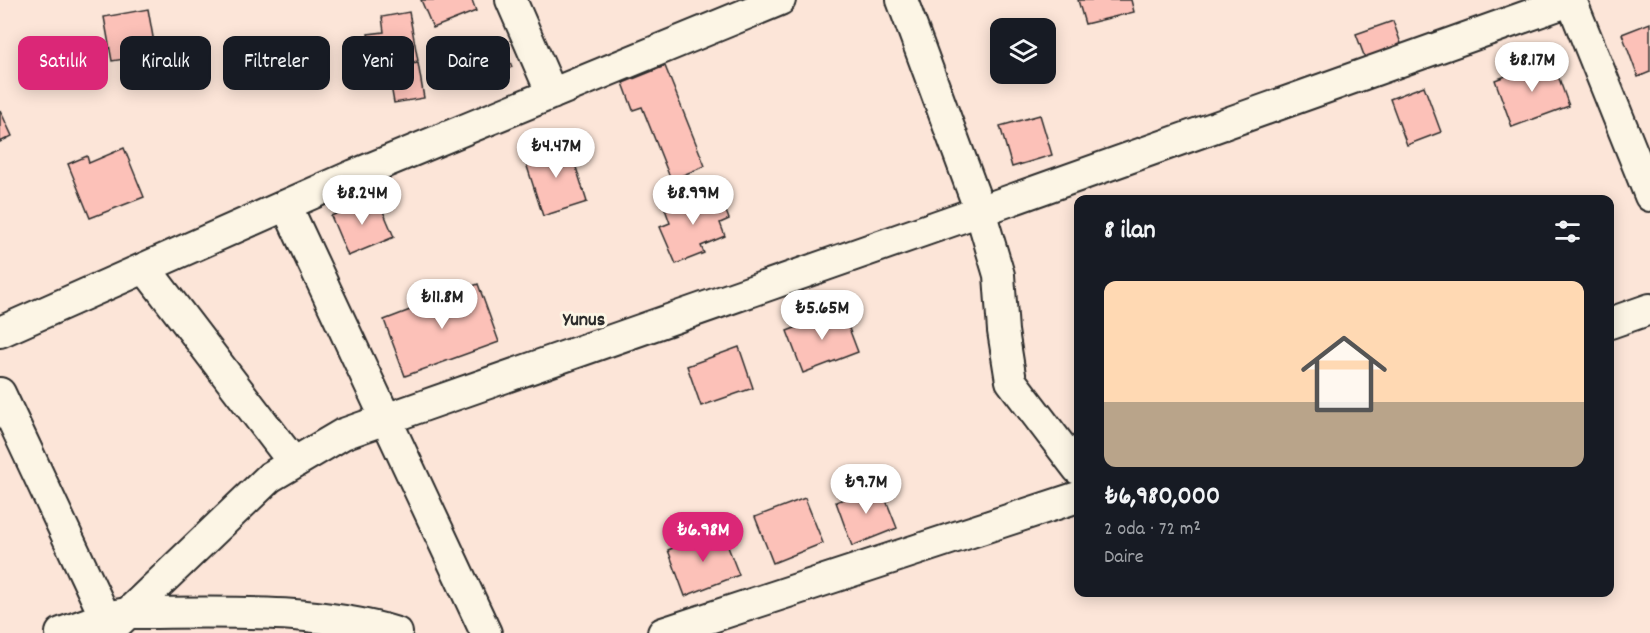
<!DOCTYPE html>
<html lang="tr">
<meta charset="utf-8">
<style>
body{margin:0;font-family:Dekko,sans-serif;background:#20242c;color:#f1f3f6;height:100vh;display:flex;flex-direction:column;font-size:22px;white-space:nowrap}
*{box-sizing:border-box;margin:0}
p{font-size:20px;color:#9ea1a6}
.icon{flex:none;width:33px;height:33px;fill:none;stroke:currentColor;stroke-width:2;stroke-linecap:round;stroke-linejoin:round}
.map{position:relative;flex:1;overflow:hidden}
.drawer{position:absolute;left:1074px;top:195px;width:540px;height:402px;display:flex;flex-direction:column;background:#171b24;border-radius:12px;box-shadow:0 3px 15px #0003}
.drawer>*{flex:none}
.hud{position:absolute;left:18px;top:36px;width:570px;height:54px;display:flex;gap:12px}
.tools{position:absolute;left:990px;top:18px;display:grid;gap:12px}
.tools a{display:grid;place-items:center;width:66px;height:66px;border-radius:12px;background:#171b24;box-shadow:0 3px 15px #0003;font-size:30px}
.price{position:absolute;translate:-50% -51px;padding:0 14px;border-radius:21px;background:#fff;color:#222;font-size:20px;line-height:39px;filter:drop-shadow(0 2px 3px #0008)}
.price::after{content:'';position:absolute;left:50%;top:36px;width:18px;height:14px;margin-left:-9px;background:inherit;clip-path:polygon(0 0,100% 0,50% 100%)}
.price.selected{background:#db2777;color:#fff}
ul{padding:0;list-style:none}
li{display:grid;align-content:center;gap:12px;height:318px;padding:0 30px}
li span{display:grid;place-items:center;height:186px;border-radius:12px;color:#555}
li>.icon{margin-inline-start:auto}
span .icon{width:108px;height:108px;fill:#fffc;stroke-width:1}
li b{font-size:26px}
h2{display:flex;justify-content:space-between;align-items:center;height:72px;padding:0 30px;font-size:26px}
.tag{padding:0 21px;border-radius:12px;background:#171b24;box-shadow:0 3px 15px #0003;font-size:21px;line-height:54px}
.tag.selected{background:#db2777;color:#fff}
.map>svg:first-child{display:block}
.building{fill:#fcc1b8;stroke:#2b2b2b;stroke-width:1.5}
.lines{fill:none;stroke-linecap:round;stroke-linejoin:round}
.minor-casing{stroke:#2b2b2b;stroke-width:34}
.minor{stroke:#fcf5e5;stroke-width:30}
.labels{text-anchor:middle;stroke-width:6;stroke-linejoin:round;paint-order:stroke}
.neighbourhood-label{font-size:20px;font-weight:bold;fill:#2b2b2b;stroke:#fcf5e5}
</style>
<div class="map">
<svg width="1650" height="633" viewBox="0 0 1650 633">
<rect width="100%" height="100%" fill="#fce5d8"/>
<filter id="ink" filterUnits="userSpaceOnUse"><feTurbulence type="fractalNoise" baseFrequency=".0167" numOctaves="2"/><feDisplacementMap in="SourceGraphic" scale="12" xChannelSelector="R" yChannelSelector="G"/><feConvolveMatrix kernelMatrix="1 2 1 2 8 2 1 2 1" color-interpolation-filters="sRGB"/></filter>
<g filter="url(#ink)">
<path class="building" d="M421 0H472L476 11 433 28Z
M1078 0H1131L1134 12 1085 24Z
M148 9 156 54 112 61 104 17Z
M409 12 418 61 374 68 368 34 384 32 382 17Z
M1393 21 1404 52 1368 66 1356 34Z
M1650 23V72L1638 77 1622 34Z
M502 41 512 67 475 82 465 56Z
M1552 59 1569 106 1512 127 1495 80Z
M418 63 424 98 394 103 388 68Z
M665 66 705 166 671 180 642 107 633 110 623 83Z
M1424 86 1441 132 1407 145 1390 99Z
M0 110 12 136 0 142Z
M1040 115 1052 155 1012 167 1000 126Z
M568 142 587 202 543 216 524 157Z
M124 148 144 197 90 218 68 164 87 156 89 163Z
M708 192 713 205 722 201 729 219 720 223 725 236 701 246 704 253 676 264 660 227 670 223 665 209Z
M377 197 394 237 348 256 331 216Z
M478 284 499 342 405 376 384 320Z
M842 310 858 352 803 373 787 331Z
M739 347 753 388 701 406 687 366Z
M880 485 897 528 852 546 836 502Z
M805 498 823 543 773 563 755 517Z
M721 529 739 575 685 596 668 550Z"/>
<g class="lines">
<defs>
<path id="minor" d="M511 0 552 94
M902 0 980 211 999 275 1003 331 1011 381 1078 469
M1571 0 1650 196
M286 205 486 633
M145 268 293 462
M1610 323 1650 309
M0 332 354 175 780 0
M0 393 105 617
M61 633 105 617 127 613C217 613 310 607 397 633
M107 633 270 477 343 434 980 211 1572 0
M663 633 1078 497"/>
</defs>
<use href="#minor" class="minor-casing"/>
<use href="#minor" class="minor"/>
</g>
</g>
<g class="labels">
<g class="neighbourhood-label">
<text x="584" y="325">Yunus</text>
</g>
</g>
</svg>
<div class="tools">
<a><svg class="icon" aria-label="layers" viewBox="0 0 24 24"><path d="M12 4l9 5-9 5-9-5zM3 14l9 5 9-5"/></svg></a>
</div>
<b class="price" style="left:1532px;top:93px">₺8.17M</b>
<b class="price" style="left:556px;top:179px">₺4.47M</b>
<b class="price" style="left:362px;top:226px">₺8.24M</b>
<b class="price" style="left:693px;top:226px">₺8.99M</b>
<b class="price" style="left:442px;top:330px">₺11.8M</b>
<b class="price" style="left:822px;top:341px">₺5.65M</b>
<b class="price" style="left:866px;top:515px">₺9.7M</b>
<b class="price selected" style="left:703px;top:563px">₺6.98M</b>
<div class="hud">
<a class="tag selected">Satılık</a>
<a class="tag">Kiralık</a>
<a class="tag">Filtreler</a>
<a class="tag">Yeni</a>
<a class="tag">Daire</a>
</div>
<section class="drawer">
<h2>8 ilan<svg class="icon" aria-label="filters" viewBox="0 0 24 24"><path d="M4 7h16M4 17h16"/><circle cx="9" cy="7" r="2"/><circle cx="15" cy="17" r="2"/></svg></h2>
<ul>
<li><span style="background:linear-gradient(#ffd9b3 65%,#b9a48a 0)"><svg class="icon" aria-label="home" viewBox="0 0 24 24"><path d="M3 11l9-7 9 7M6 9v11h12V9"/></svg></span><div><b>₺6,980,000</b><p>2 oda · 72 m²</p><p>Daire</p></div></li>
</ul>
</section>
</div>
